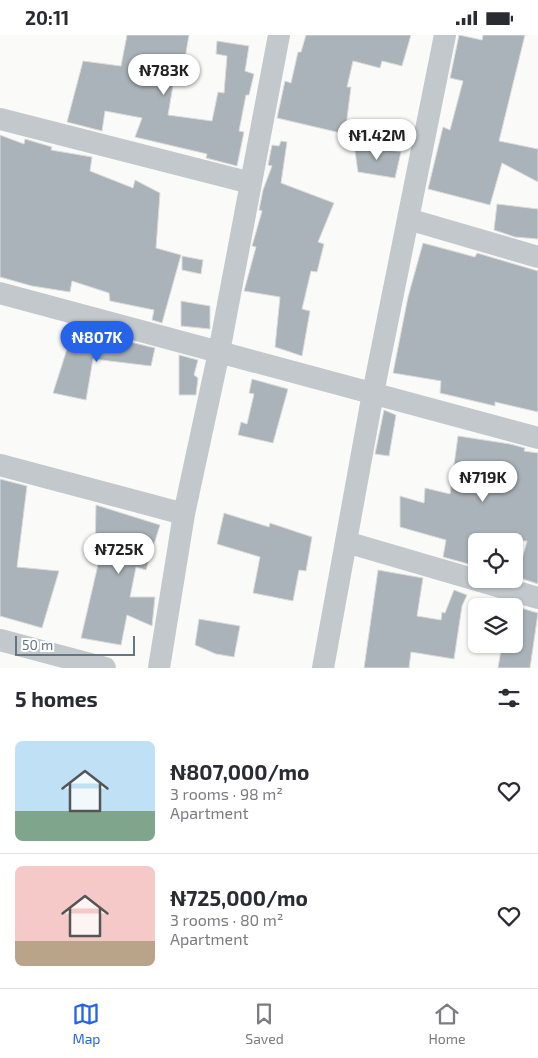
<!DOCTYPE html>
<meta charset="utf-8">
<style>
body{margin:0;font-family:"Exo 2",sans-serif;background:#f2f2f3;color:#2b2b33;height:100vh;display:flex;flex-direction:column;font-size:19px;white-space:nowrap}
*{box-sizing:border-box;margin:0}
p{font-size:16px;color:#7c7c81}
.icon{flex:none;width:28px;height:28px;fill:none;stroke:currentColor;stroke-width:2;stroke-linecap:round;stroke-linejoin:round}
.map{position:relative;height:633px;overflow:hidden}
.details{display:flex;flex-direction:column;background:#fff;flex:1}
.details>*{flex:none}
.controls{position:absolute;left:468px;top:498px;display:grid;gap:10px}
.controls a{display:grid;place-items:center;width:55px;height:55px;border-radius:8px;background:#fff;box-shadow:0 1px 4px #0004;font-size:25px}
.scale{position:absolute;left:15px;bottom:12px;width:120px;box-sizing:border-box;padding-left:5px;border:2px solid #657683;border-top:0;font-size:14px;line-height:18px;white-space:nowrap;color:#657683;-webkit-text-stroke:4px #fff;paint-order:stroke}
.price{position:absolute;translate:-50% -42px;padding:0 11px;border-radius:18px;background:#fff;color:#222;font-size:16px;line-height:32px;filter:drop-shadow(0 1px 2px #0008)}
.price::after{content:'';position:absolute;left:50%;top:30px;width:15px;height:11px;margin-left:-8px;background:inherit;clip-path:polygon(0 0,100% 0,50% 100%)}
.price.current{background:#2563eb;color:#fff}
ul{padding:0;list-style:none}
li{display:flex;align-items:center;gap:15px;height:125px;padding:0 15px}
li+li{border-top:1px solid #e1e1e2}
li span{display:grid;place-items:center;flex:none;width:140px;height:100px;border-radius:8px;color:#555}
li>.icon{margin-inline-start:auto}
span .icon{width:60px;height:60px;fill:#fffc;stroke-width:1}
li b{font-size:21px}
h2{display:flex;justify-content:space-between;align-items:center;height:60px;padding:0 15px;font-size:21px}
.status{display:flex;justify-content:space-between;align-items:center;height:35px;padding:0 25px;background:#fff;direction:ltr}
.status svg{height:14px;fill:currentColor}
.menu{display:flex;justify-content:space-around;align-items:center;height:70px;border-top:1px solid #e1e1e2;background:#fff;font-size:14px;color:#7c7c81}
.menu a{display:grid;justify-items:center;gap:2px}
.menu .current{color:#2563eb}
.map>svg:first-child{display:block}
.building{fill:#aab3b9;stroke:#dcdcda}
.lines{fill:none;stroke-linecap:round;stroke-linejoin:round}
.minor{stroke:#c3c8cc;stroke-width:22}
</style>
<div class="status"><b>20:11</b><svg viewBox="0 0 49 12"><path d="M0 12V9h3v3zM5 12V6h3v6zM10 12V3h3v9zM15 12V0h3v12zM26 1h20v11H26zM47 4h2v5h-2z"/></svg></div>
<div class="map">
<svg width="538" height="633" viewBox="0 0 538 633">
<rect width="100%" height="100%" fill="#fafaf8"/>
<path class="building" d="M127 0H189L182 41 175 39 168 80 212 86 218 57 224 58 227 21 216 19 217 6 249 11 245 36 254 39 249 60H246L239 96 244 97 237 131 206 123 207 119 135 102 142 83 105 76 102 96 67 87 83 26 121 31Z
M306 0H411L402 31 382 26 380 33 353 26 347 52H351L345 99 277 83 285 46 291 48 298 17H301Z
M459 0 482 5 483 0H525L499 106 538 114V147L502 128 490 170 428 154 443 92 450 95 463 46 450 43Z
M0 100 24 109 25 104 52 112 51 115 92 122 90 136 133 153 135 145 160 158 156 213 181 220 162 288 152 285 154 275 110 266 109 258 72 246 70 257 32 251 0 242Z
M281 106 287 107 281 148 334 168 318 207 324 209 317 237 311 236 302 274 310 276 302 321 275 312 280 262 244 256 256 212 252 211 262 176 259 175 263 155 272 131 268 130 272 110 279 111Z
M354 109 401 117 395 143 358 137Z
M497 169 538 174V204L515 202 494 195Z
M423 208 475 222 477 218 538 236V377L495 367V371L440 358 441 346 393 338 408 262Z
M182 221 203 225 201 239 182 235Z
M181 266 210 271V294L181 291Z
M97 299 155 313 151 331 93 324 86 365 53 358 68 311 94 316Z
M179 320 198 325 194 340 198 343 196 360H179Z
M252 344 288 354 273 408 238 400 241 387 247 389 254 359 249 358Z
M384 375 396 380 389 421 375 419Z
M458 401 510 409 525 413 524 416 538 418V549L517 542 527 506H476L472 530 443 522 446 505 400 492V461L424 468 425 453 450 459Z
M0 444 27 451 17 532 59 536 42 593 0 581Z
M96 470 160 490 146 535 136 532 130 562H155L152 591 127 580 121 610 81 603 100 521 95 520Z
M224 478 269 492 270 488 312 502 306 536 299 535 293 566 253 558 260 522 217 509Z
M378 535 423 543 417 581 441 585 442 577 445 578 454 555 467 560 462 571 454 624 411 617 409 633H364Z
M514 571 538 578 530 633H498L502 609H514Z
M199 584 240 591 234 622 216 619 195 610Z"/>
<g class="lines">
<path class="minor" d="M0 84 251 148
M408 184 538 222
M0 258 538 403
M0 430 184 479
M346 507 538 563
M0 605 105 633
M159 633 184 479 219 317 279 0
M323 633 373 358 445 0"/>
</g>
</svg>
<div class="controls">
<a><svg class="icon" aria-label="locate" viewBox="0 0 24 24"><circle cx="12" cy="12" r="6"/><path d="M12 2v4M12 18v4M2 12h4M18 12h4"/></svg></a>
<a><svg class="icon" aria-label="layers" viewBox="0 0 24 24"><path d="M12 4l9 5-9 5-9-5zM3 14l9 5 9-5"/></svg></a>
</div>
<div class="scale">50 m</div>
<b class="price" style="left:164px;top:61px">₦783K</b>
<b class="price" style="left:377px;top:126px">₦1.42M</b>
<b class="price current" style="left:97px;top:328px">₦807K</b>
<b class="price" style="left:483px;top:468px">₦719K</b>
<b class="price" style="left:119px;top:540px">₦725K</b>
</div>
<section class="details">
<h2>5 homes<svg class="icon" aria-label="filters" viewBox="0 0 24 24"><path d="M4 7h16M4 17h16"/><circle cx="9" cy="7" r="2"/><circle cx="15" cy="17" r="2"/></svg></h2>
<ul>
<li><span style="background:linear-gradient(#bfe0f5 70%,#7fa58c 0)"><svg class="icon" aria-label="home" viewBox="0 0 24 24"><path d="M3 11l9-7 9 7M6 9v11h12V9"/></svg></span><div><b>₦807,000/mo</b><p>3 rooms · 98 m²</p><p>Apartment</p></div><svg class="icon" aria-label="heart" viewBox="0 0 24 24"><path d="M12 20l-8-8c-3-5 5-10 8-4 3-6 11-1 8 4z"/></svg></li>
<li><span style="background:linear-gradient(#f6c9c9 75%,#b9a48a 0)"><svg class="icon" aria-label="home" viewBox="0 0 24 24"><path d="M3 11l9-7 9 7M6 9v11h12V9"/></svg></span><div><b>₦725,000/mo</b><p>3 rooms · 80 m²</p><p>Apartment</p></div><svg class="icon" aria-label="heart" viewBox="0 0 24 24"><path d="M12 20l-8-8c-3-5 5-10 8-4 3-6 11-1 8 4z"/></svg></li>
</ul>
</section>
<nav class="menu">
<a class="current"><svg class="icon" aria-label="map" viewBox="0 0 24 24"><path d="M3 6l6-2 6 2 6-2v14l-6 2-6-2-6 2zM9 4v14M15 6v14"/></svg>Map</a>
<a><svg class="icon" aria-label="saved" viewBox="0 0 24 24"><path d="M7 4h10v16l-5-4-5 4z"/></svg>Saved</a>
<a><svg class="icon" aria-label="home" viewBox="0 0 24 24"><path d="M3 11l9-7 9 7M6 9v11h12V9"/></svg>Home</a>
</nav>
